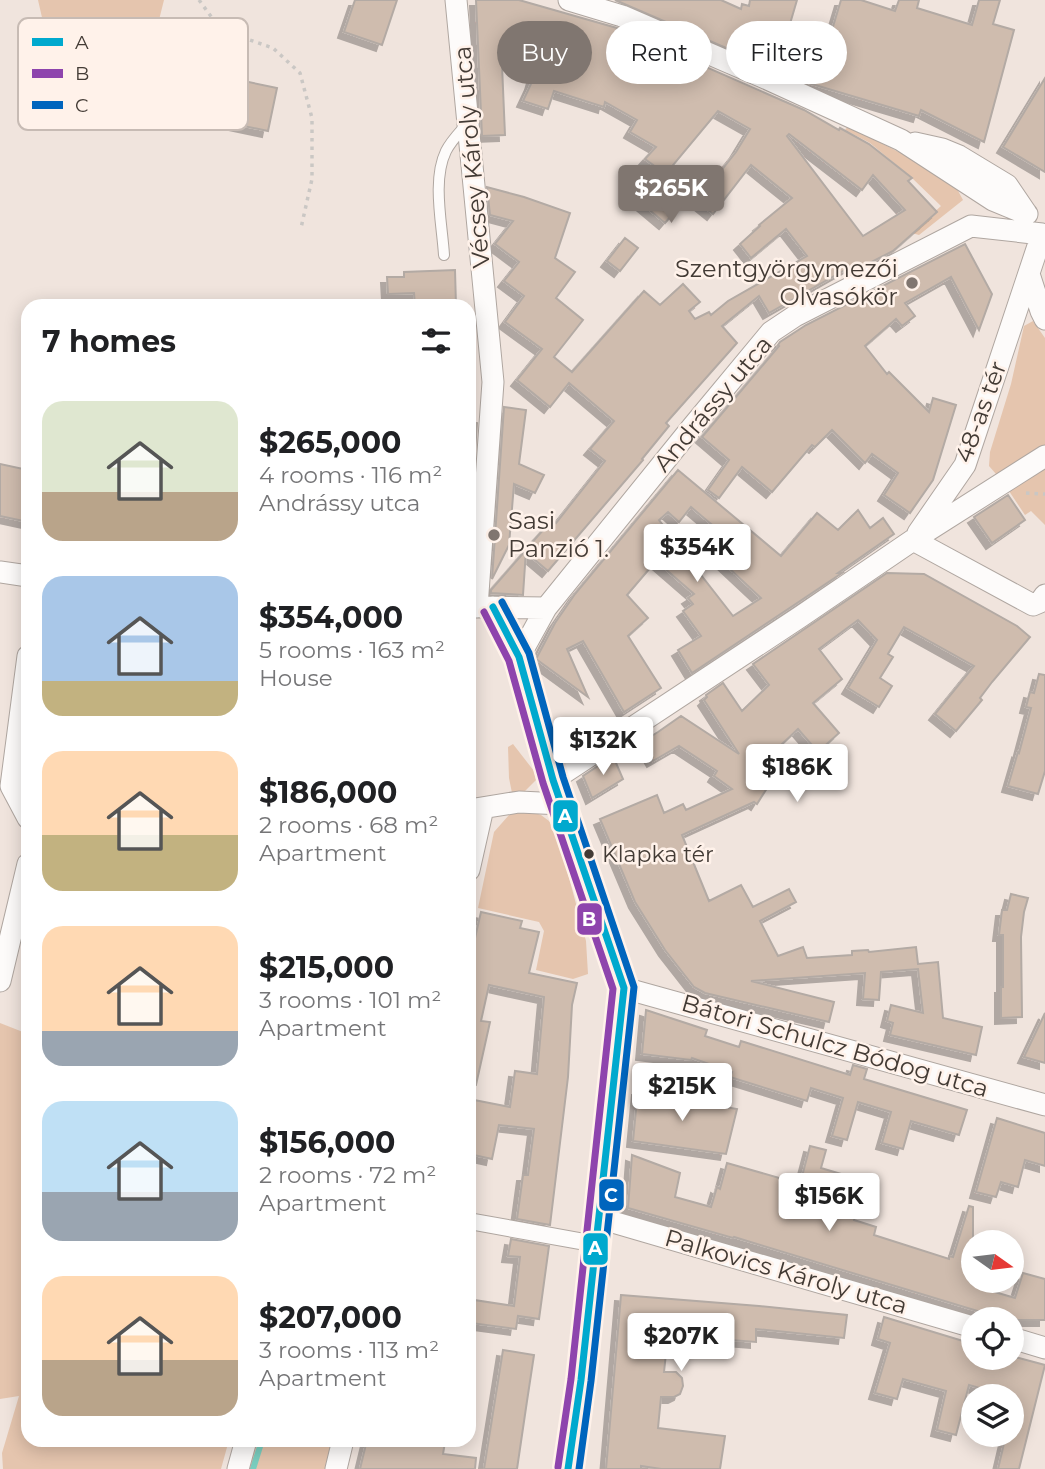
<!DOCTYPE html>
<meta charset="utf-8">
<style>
body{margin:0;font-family:Montserrat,sans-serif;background:#f2f2f2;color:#202124;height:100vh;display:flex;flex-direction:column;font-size:26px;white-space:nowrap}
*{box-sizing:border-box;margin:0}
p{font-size:23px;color:#757577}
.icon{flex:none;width:38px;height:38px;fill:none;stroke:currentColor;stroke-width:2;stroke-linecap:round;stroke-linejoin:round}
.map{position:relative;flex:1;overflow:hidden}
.details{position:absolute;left:21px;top:299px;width:455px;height:1148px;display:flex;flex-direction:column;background:#fff;border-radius:21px;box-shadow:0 4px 18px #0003}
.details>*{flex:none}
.hud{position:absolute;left:497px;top:21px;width:443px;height:63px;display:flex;gap:14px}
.needle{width:46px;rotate:104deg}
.buttons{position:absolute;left:961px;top:1230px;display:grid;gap:14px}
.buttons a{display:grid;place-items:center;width:63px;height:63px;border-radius:50%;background:#fff;box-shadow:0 4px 18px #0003;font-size:35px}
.price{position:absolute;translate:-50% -60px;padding:0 16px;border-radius:7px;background:#fff;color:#222;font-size:23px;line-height:46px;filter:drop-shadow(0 2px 4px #0008)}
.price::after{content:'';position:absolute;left:50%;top:42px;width:21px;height:16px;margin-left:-10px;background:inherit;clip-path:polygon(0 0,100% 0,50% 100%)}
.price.on{background:#807670;color:#fff}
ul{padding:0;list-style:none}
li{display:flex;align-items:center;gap:21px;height:175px;padding:0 21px}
li span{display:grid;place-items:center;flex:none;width:196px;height:140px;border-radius:21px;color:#555}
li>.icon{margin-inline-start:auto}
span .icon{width:84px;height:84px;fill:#fffc;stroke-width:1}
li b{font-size:30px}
h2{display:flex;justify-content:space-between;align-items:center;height:84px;padding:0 21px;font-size:30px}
.chip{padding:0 24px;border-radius:32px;background:#fff;box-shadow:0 4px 18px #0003;font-size:24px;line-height:63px}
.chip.on{background:#807670;color:#fff}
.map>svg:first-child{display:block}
.green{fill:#e5c5ae}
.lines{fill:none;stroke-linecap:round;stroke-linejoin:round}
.stream{stroke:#7acebf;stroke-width:6}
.building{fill:#cfbcae;stroke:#b3aaa4;stroke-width:2;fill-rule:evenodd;filter:url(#shadow)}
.service-casing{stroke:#afa6a0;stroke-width:12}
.pedestrian-casing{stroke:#afa6a0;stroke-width:18}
.minor-casing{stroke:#afa6a0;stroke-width:23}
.path{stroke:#cac7c4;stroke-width:3.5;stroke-dasharray:3.5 5;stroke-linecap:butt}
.service{stroke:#fdfbfa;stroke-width:10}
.pedestrian{stroke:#fdfbfa;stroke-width:16}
.minor{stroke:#fdfbfa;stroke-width:21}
.bus-1-casing{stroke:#fff2ea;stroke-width:12}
.bus-2-casing{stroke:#fff2ea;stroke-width:12}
.bus-3-casing{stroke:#fff2ea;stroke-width:12}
.bus-1{stroke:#00a9ce;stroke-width:7}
.bus-2{stroke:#8e44ad;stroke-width:7}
.bus-3{stroke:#0065bd;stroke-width:7}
.poi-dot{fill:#807670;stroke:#fff2ea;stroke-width:2.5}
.bus-dot{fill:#433b35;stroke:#fff2ea;stroke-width:2.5}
.labels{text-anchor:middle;stroke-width:5;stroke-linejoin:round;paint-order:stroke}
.bus-label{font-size:22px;fill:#433b35;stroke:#fff2ea;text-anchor:start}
.street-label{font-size:24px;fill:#433b35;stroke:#fff2ea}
.poi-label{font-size:24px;fill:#433b35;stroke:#fff2ea;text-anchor:end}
.key{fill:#fff2ea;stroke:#c7bbb4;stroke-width:2}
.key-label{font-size:19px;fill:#433b35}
.line-badge{stroke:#fff2ea;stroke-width:2.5}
.badge-label{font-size:19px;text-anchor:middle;font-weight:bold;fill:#fff}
</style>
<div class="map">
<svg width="1045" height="1469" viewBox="0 0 1045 1469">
<defs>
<filter id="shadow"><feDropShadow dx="-6" dy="6" stdDeviation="0" flood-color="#0004"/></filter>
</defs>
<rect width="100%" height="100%" fill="#f0e4dd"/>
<path class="green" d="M38 0H164L154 40 135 82 111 108 68 110 52 61Z
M848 126 922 164 956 187 963 200 919 235 912 233 941 206 912 178 870 143 845 130Z
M1033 321 1045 338V448L1002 476 996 474 989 466 990 452 1011 384 1024 326Z
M1045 463V525L1031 511 1025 515 1007 488Z
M513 744 534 771 536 780 524 792 512 793 509 778 508 747Z
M525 810 541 815 549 821 556 833 561 848 586 941 588 974 573 979 536 970 544 931 539 922 478 908 494 832 509 815Z
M0 1023 28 1034V1440H229L221 1469H3L2 1453 19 1396 0 1399Z
M257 1440H332L325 1469H249Z"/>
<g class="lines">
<path class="stream" d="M253 1469 262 1440"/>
</g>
<path class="building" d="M355 0H397L382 45 344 32Z
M476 0H519L617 28 804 110 839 130 840 128 869 144 912 178 908 181 937 212 893 251 860 268 857 263 769 313 759 296 722 326 737 343 666 423 669 426 642 459 643 460 548 571 528 554V547L552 520 556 523 605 461 590 449 614 421 569 383 550 407 517 380 542 349 505 322 524 296 504 281 519 262 495 244 513 221 490 215 487 187 524 197 570 213 555 258 575 272 556 298 583 320 554 357 572 372 644 291 660 305 683 284 700 302 689 311 695 319 709 312 711 315 728 301 807 256 786 229 751 258 740 244 760 226 759 225 792 198 751 165 713 214 697 201 736 152 750 129 718 111 653 189 677 209 665 223 629 193 653 165 645 159 656 147 630 132 637 120 605 102 604 107 554 91 548 109 523 101 531 84 540 53 501 42 505 135 482 136ZM789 134 862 190 873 175 905 210 863 236 787 136Z
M615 0H721L741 9 742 4 749 6 750 0H797L787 34 826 50 841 0H861L895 11 899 0H919L917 8 972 25 979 0H1000L993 24 1014 30 984 142 921 110 919 116 805 82Z
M153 62 277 88 268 131 144 105Z
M1045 78V172L1003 147Z
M625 238 638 248 620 271 607 261Z
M965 244 992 294 979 330 951 277 905 303 915 316 902 326 896 319 865 346 887 374 889 372 929 412 933 398 956 405 933 480 910 513 884 495 898 473 872 454 865 463 832 430 815 447 812 445 772 492 742 467 719 498 708 490 729 460 702 437 779 346 778 345 780 342 806 325Z
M455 270 456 306H415L414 293 388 294 387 277H404V272Z
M504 407 526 410 519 464 544 475 535 493 514 484 509 545 492 579Z
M469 422 477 423 474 466 469 465Z
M0 464 28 470V522L0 516Z
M678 470 781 556 817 513 838 530 858 510 870 528 883 518 894 534 838 573H842L692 673 678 650 701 636 683 611 693 604 688 598 694 594 656 561 627 595 648 618 628 636 661 688 624 712 583 641 567 649 588 697 536 659 555 623 575 594ZM691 507 730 540 716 556 761 598 733 616 683 552 667 537 670 534 659 520 668 512 679 522Z
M1008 495 1025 520 992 543 974 517Z
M526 550 523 595 491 593V590Z
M887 573 924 574 1017 626 1030 637 992 682 980 698 982 700 956 731 935 714 974 666 904 627 888 654 893 657 880 678 892 686 879 707 848 688 877 640 858 620 819 649 842 679 813 703 839 733 818 752 798 729 765 760 779 769 757 804 754 802 682 835 709 901 741 885 753 907 789 889 796 902 760 921 778 956 803 947 807 958 852 955V951L868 950 869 952 916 947 918 964 938 962 943 1018 982 1027 976 1055 890 1035 893 1023 887 1021 891 1005 923 1013 918 969 881 972 879 1000 863 999 865 973 751 981 834 1002 829 1022 705 993 694 987 665 950 635 902 600 819 657 795 664 813 683 804 686 810 732 789 714 776 717 771 679 746 653 761 642 742 658 732 681 716 739 754 704 700 707 697 706 695 723 683 742 711 769 685 753 664Z
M1039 674 1045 675V771L1038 794 1008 786 1018 752 1019 753 1031 708 1026 707 1030 692 1034 693Z
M613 756 623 779 592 798 583 776Z
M1011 894 1028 898 1024 912 1021 937 1022 1017 1001 1018V987H1003V935H999L1002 910H1007Z
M481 912 522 921 520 928 539 932 529 973 577 983 572 1005 568 1077 550 1225 517 1219 523 1175H528L534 1129 499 1125 492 1159 469 1154V1099L510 1107 515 1071 537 1074 544 997 489 985 481 1021 490 1022 476 1085 469 1084V964Z
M646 1010 707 1030 705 1036 739 1047 741 1041 850 1075 853 1065 867 1069 864 1079 967 1110 959 1135 911 1121 903 1149 882 1143 891 1112 858 1102 847 1140 832 1136 843 1098 811 1088 807 1101 730 1077 732 1072 692 1058 691 1060 642 1054Z
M1045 1013V1063L1024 1057Z
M638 1089 685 1095 684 1100 737 1109 726 1154 633 1141Z
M997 1118 1045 1133V1166L1025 1160 1018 1187 1001 1182 996 1197 976 1192Z
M810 1146 826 1150 821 1168 841 1174 837 1189 861 1197 854 1220 876 1227 874 1235 949 1259V1256L953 1257 969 1206 973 1207V1281H991L988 1290 1015 1298 1023 1273 1045 1279V1320H1007L734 1237 733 1238 628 1208 632 1155 680 1173 675 1197 711 1207 717 1187 720 1189 727 1163 800 1184Z
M511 1239 549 1246 539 1319 518 1316 516 1329 471 1323 474 1300 514 1306 520 1257 508 1256Z
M621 1295 759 1306 847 1315 844 1338 756 1329V1342L668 1335 664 1372H676L682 1378 683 1386 680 1394 674 1397H661L658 1428 725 1436 720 1469H661L641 1466V1469H606Z
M884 1317 973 1344V1358H1019L1045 1365 1019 1469H998L1006 1435H1012V1413L1015 1398 969 1385 956 1435 937 1430 946 1391 903 1379 897 1399 875 1393 890 1343 878 1339Z
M503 1350 534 1355 527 1401 517 1469H484Z
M367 1440 445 1442 443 1454 476 1458 475 1469H360Z"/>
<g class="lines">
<defs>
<path id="service" d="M444 255C442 223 432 180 446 151 451 141 459 133 466 125"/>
<path id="pedestrian" d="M469 1221 596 1244"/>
<path id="minor" d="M456 0 493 382 477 607
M569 0 622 16 763 77 901 140 993 200 1027 214
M915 143 942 149 959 156 1007 185 1026 213
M1029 274 1041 311 1045 319
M918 533 965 465 1042 234
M913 540 1033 605 1040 602 1045 595
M0 572 28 576
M481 607 546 608
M493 607 519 657 553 780 624 988 581 1380 568 1469
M28 656 11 786 28 818
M519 657 546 608 693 426 771 332 795 316 971 226 1042 234
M553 780 800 617 913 540 1045 456
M469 810 519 802 562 804
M469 870 483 808
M0 981 28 864
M624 988 1045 1105
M599 1218 973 1327
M1012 1338 1045 1348
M238 1469 246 1440
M336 1469 343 1440"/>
</defs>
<use href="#service" class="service-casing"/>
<use href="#pedestrian" class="pedestrian-casing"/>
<use href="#minor" class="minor-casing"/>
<path class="path" d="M199 0 221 30 273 48 300 73 312 118V179L301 228
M1026 493 1045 494"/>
<use href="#service" class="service"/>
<use href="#pedestrian" class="pedestrian"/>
<use href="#minor" class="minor"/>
<defs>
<path id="bus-1" d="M493 607 519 657 553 780 624 988 581 1380 568 1469"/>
<path id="bus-2" d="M484 612 509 661 543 783 613 989 571 1379 558 1467"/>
<path id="bus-3" d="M502 602 529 653 563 777 634 987 591 1381 579 1469"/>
</defs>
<use href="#bus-1" class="bus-1-casing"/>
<use href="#bus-2" class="bus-2-casing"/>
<use href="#bus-3" class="bus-3-casing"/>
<use href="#bus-1" class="bus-1"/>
<use href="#bus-2" class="bus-2"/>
<use href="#bus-3" class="bus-3"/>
</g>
<g class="poi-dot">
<circle cx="912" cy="283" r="7"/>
<circle cx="494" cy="535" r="7"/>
</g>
<circle class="bus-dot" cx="589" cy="854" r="6"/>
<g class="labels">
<g class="bus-label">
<text x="602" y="862">Klapka tér</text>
</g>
<g class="street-label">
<text transform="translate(472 157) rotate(-95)" y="8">Vécsey Károly utca</text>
<text transform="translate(713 404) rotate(-50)" y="8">Andrássy utca</text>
<text transform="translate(981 412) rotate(-70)" y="8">48-as tér</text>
<text transform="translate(835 1046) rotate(16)" y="8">Bátori Schulcz Bódog utca</text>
<text transform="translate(786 1272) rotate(16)" y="8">Palkovics Károly utca</text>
</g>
<g class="poi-label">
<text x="898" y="277">Szentgyörgymezői<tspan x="898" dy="28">Olvasókör</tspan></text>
<text x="508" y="529" text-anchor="start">Sasi<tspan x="508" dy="28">Panzió 1.</tspan></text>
</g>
</g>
<rect x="18" y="18" width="230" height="112" rx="10" class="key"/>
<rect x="32" y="38" width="31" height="8" fill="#00a9ce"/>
<rect x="32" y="69" width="31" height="9" fill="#8e44ad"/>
<rect x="32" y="101" width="31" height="8" fill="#0065bd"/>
<g class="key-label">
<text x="75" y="49">A</text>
<text x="75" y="80">B</text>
<text x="75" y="112">C</text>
</g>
<g class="line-badge">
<rect x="552" y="799" width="27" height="34" rx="7" fill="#00a9ce"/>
<rect x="576" y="902" width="27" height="34" rx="7" fill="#8e44ad"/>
<rect x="598" y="1178" width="27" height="34" rx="7" fill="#0065bd"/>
<rect x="582" y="1232" width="27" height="34" rx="7" fill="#00a9ce"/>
</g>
<g class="badge-label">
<text x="565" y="823">A</text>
<text x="589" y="926">B</text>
<text x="611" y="1202">C</text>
<text x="595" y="1255">A</text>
</g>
</svg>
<div class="buttons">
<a><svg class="needle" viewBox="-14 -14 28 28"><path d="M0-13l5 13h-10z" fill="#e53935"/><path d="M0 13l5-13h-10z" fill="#757577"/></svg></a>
<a><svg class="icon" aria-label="locate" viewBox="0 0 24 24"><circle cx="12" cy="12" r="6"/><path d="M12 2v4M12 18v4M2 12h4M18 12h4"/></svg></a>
<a><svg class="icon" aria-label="layers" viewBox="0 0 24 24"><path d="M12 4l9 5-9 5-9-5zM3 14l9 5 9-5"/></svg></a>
</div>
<b class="price on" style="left:671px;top:225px">$265K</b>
<b class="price" style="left:697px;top:584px">$354K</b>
<b class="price" style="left:603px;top:777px">$132K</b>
<b class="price" style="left:797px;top:804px">$186K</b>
<b class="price" style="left:682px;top:1123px">$215K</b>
<b class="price" style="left:829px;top:1233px">$156K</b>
<b class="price" style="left:681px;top:1373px">$207K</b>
<div class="hud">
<a class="chip on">Buy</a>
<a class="chip">Rent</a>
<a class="chip">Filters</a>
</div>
<section class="details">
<h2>7 homes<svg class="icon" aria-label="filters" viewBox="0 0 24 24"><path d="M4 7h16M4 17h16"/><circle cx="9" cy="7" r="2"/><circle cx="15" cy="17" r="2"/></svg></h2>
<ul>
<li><span style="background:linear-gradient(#dfe7d0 65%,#b9a48a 0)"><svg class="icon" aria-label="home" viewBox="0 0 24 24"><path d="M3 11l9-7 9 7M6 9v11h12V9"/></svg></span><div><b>$265,000</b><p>4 rooms · 116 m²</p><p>Andrássy utca</p></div></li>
<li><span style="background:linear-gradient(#a9c7e8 75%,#c2b280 0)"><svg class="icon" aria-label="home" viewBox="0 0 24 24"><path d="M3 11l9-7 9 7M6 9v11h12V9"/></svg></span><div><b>$354,000</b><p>5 rooms · 163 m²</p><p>House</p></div></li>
<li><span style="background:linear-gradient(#ffd9b3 60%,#c2b280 0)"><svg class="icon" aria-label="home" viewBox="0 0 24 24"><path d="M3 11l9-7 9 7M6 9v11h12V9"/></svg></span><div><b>$186,000</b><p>2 rooms · 68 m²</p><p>Apartment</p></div></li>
<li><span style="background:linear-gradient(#ffd9b3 75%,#9aa5b1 0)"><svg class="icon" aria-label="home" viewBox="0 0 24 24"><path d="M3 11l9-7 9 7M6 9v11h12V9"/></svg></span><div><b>$215,000</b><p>3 rooms · 101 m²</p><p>Apartment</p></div></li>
<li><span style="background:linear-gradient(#bfe0f5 65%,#9aa5b1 0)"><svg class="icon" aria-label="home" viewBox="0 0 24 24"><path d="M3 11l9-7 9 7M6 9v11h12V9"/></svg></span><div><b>$156,000</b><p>2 rooms · 72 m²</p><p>Apartment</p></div></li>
<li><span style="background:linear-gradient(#ffd9b3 60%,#b9a48a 0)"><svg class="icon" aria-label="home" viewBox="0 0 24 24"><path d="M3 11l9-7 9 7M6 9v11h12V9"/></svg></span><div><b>$207,000</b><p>3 rooms · 113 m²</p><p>Apartment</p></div></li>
</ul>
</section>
</div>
